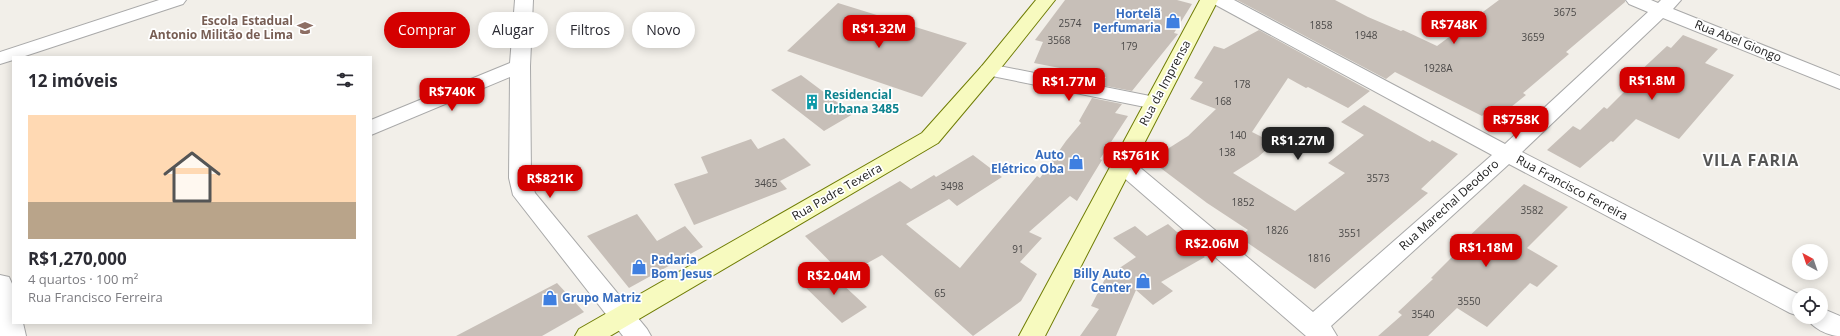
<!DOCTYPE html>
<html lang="pt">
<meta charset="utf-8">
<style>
body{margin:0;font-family:"Open Sans",sans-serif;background:#f7f7f7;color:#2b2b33;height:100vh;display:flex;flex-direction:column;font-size:15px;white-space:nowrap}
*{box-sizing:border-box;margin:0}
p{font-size:13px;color:#7c7c81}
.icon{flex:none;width:22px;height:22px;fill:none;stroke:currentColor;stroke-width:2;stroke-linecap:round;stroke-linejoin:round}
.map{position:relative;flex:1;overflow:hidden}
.details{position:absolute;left:12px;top:56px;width:360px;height:268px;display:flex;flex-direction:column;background:#fff;border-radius:0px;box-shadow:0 2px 10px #0003}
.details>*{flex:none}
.hud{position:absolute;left:384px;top:12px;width:380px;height:36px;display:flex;gap:8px}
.needle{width:26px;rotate:320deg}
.tools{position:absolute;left:1792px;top:244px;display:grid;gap:8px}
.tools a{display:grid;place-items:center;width:36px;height:36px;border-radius:50%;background:#fff;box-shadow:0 2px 10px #0003;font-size:20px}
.price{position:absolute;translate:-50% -34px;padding:0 9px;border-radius:8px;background:#d40000;color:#fff;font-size:13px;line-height:26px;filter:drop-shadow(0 1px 2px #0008)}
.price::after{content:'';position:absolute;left:50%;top:24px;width:12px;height:9px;margin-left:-6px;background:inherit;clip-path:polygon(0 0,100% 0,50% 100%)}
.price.active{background:#222;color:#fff}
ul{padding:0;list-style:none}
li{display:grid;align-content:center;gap:8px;height:212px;padding:0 16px}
li span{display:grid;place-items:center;height:124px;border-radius:0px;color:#555}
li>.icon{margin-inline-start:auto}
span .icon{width:72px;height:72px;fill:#fffc;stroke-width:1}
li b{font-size:17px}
h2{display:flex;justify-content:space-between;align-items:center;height:48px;padding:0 16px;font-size:17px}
.tag{padding:0 14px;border-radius:18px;background:#fff;box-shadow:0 2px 10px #0003;font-size:14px;line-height:36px}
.tag.active{background:#d40000;color:#fff}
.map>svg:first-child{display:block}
.building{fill:#c7bfb8}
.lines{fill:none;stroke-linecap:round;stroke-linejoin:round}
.minor-casing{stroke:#a9a9a9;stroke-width:2}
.secondary-casing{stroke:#707d05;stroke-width:2}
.minor{fill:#fff;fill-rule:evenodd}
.secondary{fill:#f7fabf;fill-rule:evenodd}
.labels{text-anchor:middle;stroke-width:3.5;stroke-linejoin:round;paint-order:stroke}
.number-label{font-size:10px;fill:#4b4948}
.shop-label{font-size:12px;font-weight:bold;fill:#366cbe;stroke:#fff;text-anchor:end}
.education-label{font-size:12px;font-weight:bold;fill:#785e54;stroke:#fff;text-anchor:end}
.street-label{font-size:12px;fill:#222;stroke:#fff}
.culture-label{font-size:12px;font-weight:bold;fill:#0d838f;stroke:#fff;text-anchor:start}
.district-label{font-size:16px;font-weight:bold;letter-spacing:1px;fill:#555;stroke:#fff}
</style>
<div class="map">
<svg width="1840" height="336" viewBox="0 0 1840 336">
<rect width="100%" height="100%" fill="#f2efe9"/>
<path class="building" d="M1065 0H1177L1192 4 1174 33 1178 34 1132 91 1101 85 1106 77 1034 63 1043 42 1035 40Z
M1237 0H1335L1368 17 1401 31 1403 30 1437 46 1499 0H1625V2L1566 52 1569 54 1523 93 1526 95 1496 119 1485 113 1482 116 1395 72 1386 79Z
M838 3 967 43 922 97 787 51Z
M1259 30 1370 91 1348 108 1308 87 1306 88 1288 78 1252 132 1274 143 1258 157 1233 173 1295 211 1345 173 1328 163 1364 135 1341 122 1364 105 1430 142 1432 140 1458 154 1421 189 1428 193 1315 289 1239 237 1248 230 1207 203 1150 160 1188 136 1216 109 1190 99 1203 82 1194 78 1214 46 1224 49Z
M1683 35 1718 49 1705 63 1734 75 1679 139 1636 119 1613 142 1611 141 1580 168 1547 150 1573 126 1580 130 1604 107 1607 109 1641 75 1637 74 1667 46 1671 48Z
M801 75 853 114 824 131 771 90Z
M1092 98 1122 104 1115 113 1128 116 1100 159 1102 160 1077 201 1070 196 1029 232 1042 238 1020 262 1037 274 1021 301 973 336 882 255 844 276 805 236 900 181 911 189 934 175 936 177 973 155 1002 177 957 206 949 199 906 224 960 268 1037 176 1040 178 1066 141 1081 123 1079 121Z
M784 138 811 165 780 181 787 189 694 225 674 184 708 173 701 157 751 139 758 149Z
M1524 184 1568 207 1527 248 1558 266 1537 287 1530 283 1487 327 1457 308 1428 336H1378L1402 315 1398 312 1433 279 1431 278 1465 244 1462 243Z
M637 214 657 241 685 226 703 247 629 288 587 236Z
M1168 224 1205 257 1161 282 1173 291 1153 305 1136 290 1116 336H1080L1099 309 1091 306 1106 277 1136 257 1113 238 1135 226 1147 236Z
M826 269 867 307 842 323 802 284Z
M557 283 584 312 542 336H456Z"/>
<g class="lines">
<defs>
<path id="minor" d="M159 0H186L183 4 22 57H13V60L0 64V52Z
M515 0H533L530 66 531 178 535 193 647 329 651 336H623L513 195 509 178 510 77 371 135V120L510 63Z
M1211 0H1234L1505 144 1648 12 1629 4 1626 0H1651L1658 3 1661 0H1681L1673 9 1840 76V89L1663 18 1522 152 1800 295 1799 316 1790 313 1509 164 1331 326 1337 336H1306L1115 170 1112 165 1115 160 1123 158 1131 160 1313 312 1492 155 1214 4Z
M989 64 1155 97 1162 98 1165 103 1162 108 1155 109 982 74 979 70 982 66Z
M0 275 9 277 13 286V323H23L26 336H0Z
M1821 308 1840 316V336C1828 336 1812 328 1806 317H1821Z"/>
<path id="secondary" d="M1036 0H1055L996 74 938 143 610 336H575L579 329 922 133 982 66Z
M1200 0H1218L1045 336H1019Z"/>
</defs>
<use href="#minor" class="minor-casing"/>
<use href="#secondary" class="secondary-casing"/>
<use href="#minor" class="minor"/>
<use href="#secondary" class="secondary"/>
</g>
<defs>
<symbol id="shop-bare" viewBox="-9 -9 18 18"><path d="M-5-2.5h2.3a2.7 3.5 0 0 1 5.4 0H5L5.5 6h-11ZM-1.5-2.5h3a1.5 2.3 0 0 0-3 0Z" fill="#3f7fe0" stroke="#fff" stroke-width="2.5" paint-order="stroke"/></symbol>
<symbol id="school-bare" viewBox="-9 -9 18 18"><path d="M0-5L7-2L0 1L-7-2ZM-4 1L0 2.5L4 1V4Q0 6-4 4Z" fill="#8d6e63" stroke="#fff" stroke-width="2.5" paint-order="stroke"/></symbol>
<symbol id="building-bare" viewBox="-9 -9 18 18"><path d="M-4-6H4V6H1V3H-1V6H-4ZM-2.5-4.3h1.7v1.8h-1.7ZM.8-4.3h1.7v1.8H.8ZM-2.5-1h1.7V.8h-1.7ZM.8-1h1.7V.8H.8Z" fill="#0f9aa8" stroke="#fff" stroke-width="2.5" paint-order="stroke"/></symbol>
</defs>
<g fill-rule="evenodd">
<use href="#shop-bare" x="1162" y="10" width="22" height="22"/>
<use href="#school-bare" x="294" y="17" width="22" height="22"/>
<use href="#building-bare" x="801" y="91" width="22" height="22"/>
<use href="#shop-bare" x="1065" y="151" width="22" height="22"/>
<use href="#shop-bare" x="628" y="256" width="22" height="22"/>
<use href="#shop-bare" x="1132" y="270" width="22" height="22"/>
<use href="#shop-bare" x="539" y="287" width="22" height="22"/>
</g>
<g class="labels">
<g class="number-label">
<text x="1565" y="16">3675</text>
<text x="1070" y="27">2574</text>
<text x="1321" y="29">1858</text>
<text x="1366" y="39">1948</text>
<text x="1533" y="41">3659</text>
<text x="1059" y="44">3568</text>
<text x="1129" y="50">179</text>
<text x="1438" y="72">1928A</text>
<text x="1242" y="88">178</text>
<text x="1223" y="105">168</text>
<text x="1238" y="139">140</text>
<text x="1227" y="156">138</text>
<text x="1378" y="182">3573</text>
<text x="766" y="187">3465</text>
<text x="952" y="190">3498</text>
<text x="1243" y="206">1852</text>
<text x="1532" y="214">3582</text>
<text x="1277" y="234">1826</text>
<text x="1350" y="237">3551</text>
<text x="1018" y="253">91</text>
<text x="1319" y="262">1816</text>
<text x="940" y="297">65</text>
<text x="1469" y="305">3550</text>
<text x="1423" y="318">3540</text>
</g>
<g class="shop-label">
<text x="1161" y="18">Hortelã<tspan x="1161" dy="14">Perfumaria</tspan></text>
<text x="1064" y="159">Auto<tspan x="1064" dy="14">Elétrico Oba</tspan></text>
<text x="651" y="264" text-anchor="start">Padaria<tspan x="651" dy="14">Bom Jesus</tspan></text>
<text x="1131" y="278">Billy Auto<tspan x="1131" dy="14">Center</tspan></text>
<text x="562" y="302" text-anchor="start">Grupo Matriz</text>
</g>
<g class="education-label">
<text x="293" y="25">Escola Estadual<tspan x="293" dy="14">Antonio Militão de Lima</tspan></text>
</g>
<g class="street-label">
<text transform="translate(1738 41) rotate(22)" y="4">Rua Abel Giongo</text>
<text transform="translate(1165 83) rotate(-62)" y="4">Rua da Imprensa</text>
<text transform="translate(1572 188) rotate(28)" y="4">Rua Francisco Ferreira</text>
<text transform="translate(837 192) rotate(-30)" y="4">Rua Padre Texeira</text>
<text transform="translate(1449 205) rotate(-42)" y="4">Rua Marechal Deodoro</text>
</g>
<g class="culture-label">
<text x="824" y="99">Residencial<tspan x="824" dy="14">Urbana 3485</tspan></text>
</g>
<g class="district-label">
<text x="1751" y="166">VILA FARIA</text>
</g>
</g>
</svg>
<div class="tools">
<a><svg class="needle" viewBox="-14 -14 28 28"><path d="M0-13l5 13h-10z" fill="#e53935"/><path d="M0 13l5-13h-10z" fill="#7c7c81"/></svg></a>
<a><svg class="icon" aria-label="locate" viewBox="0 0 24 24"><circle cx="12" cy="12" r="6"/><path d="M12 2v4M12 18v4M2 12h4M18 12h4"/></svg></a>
</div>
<b class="price" style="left:1454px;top:45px">R$748K</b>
<b class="price" style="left:879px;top:49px">R$1.32M</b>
<b class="price" style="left:1652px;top:101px">R$1.8M</b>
<b class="price" style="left:1069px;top:102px">R$1.77M</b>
<b class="price" style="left:452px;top:112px">R$740K</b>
<b class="price" style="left:1516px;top:140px">R$758K</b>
<b class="price active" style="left:1298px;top:161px">R$1.27M</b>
<b class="price" style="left:1136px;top:176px">R$761K</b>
<b class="price" style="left:550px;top:199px">R$821K</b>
<b class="price" style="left:1212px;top:264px">R$2.06M</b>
<b class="price" style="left:1486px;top:268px">R$1.18M</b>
<b class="price" style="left:834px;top:296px">R$2.04M</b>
<div class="hud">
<a class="tag active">Comprar</a>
<a class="tag">Alugar</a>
<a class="tag">Filtros</a>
<a class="tag">Novo</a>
</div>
<section class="details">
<h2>12 imóveis<svg class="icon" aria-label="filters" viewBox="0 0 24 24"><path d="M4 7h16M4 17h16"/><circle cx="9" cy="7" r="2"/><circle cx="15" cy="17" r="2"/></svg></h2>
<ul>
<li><span style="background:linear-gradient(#ffd9b3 70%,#b9a48a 0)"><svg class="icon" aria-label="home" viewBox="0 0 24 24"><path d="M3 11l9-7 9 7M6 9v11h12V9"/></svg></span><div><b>R$1,270,000</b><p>4 quartos · 100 m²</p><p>Rua Francisco Ferreira</p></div></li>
</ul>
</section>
</div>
